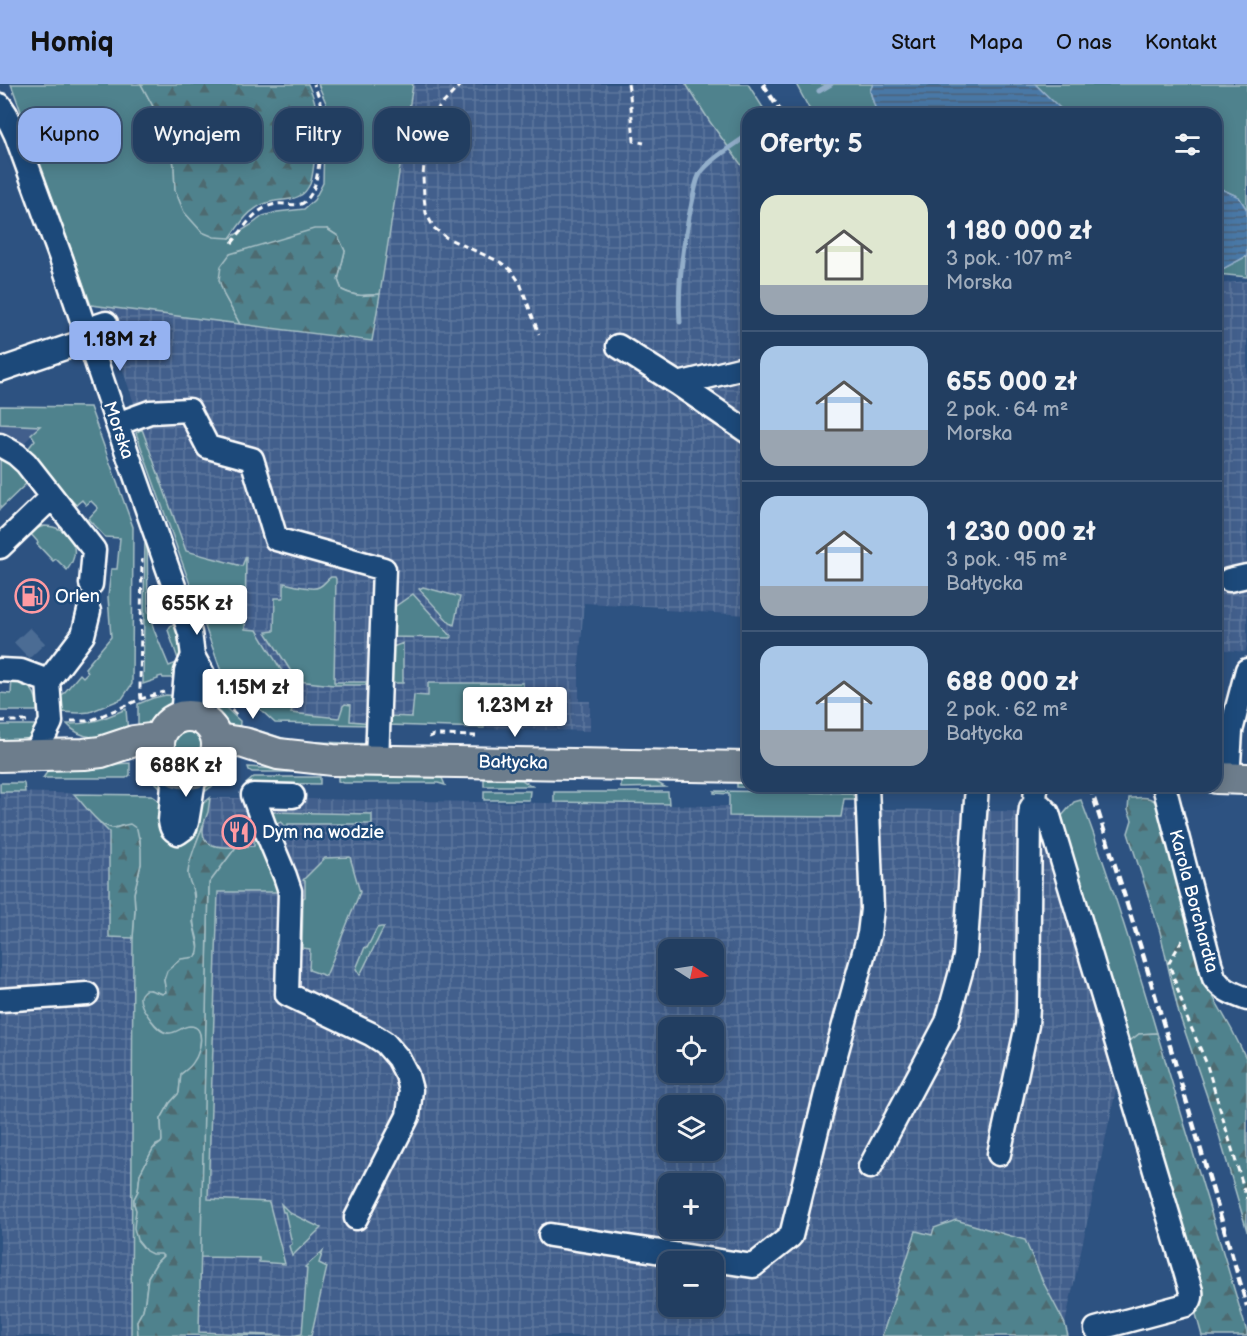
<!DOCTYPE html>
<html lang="pl">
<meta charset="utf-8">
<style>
body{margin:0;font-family:"Balsamiq Sans",sans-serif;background:#2e496a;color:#f1f3f6;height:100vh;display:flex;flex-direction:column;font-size:22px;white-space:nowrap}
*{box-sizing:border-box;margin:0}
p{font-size:20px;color:#a2aebd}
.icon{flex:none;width:33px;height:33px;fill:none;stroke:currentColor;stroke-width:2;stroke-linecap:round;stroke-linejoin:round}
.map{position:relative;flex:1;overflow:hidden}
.sheet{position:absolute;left:742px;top:24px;width:480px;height:684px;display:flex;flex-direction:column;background:#223e61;border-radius:18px;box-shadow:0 3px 15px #0003,0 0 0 2px #3f5776}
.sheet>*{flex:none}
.banner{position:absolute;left:18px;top:24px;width:570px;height:54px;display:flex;gap:12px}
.needle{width:39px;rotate:102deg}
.tools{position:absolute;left:658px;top:855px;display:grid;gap:12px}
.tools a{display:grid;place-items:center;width:66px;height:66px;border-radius:12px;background:#223e61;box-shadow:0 3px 15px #0003,0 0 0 2px #3f5776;font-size:30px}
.price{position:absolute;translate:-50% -51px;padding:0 14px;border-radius:6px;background:#fff;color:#222;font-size:20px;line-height:39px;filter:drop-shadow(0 2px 3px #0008)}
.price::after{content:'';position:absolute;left:50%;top:36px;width:18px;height:14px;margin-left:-9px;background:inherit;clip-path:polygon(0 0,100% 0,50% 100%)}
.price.current{background:#95b2f1;color:#111}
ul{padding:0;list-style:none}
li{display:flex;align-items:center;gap:18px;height:150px;padding:0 18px}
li+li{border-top:2px solid #3f5776}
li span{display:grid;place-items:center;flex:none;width:168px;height:120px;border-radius:18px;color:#555}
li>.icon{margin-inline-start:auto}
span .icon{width:72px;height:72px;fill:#fffc;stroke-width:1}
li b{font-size:26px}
h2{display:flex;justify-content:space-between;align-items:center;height:72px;padding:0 18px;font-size:26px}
.pill{padding:0 21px;border-radius:18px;background:#223e61;box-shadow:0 3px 15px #0003,0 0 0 2px #3f5776;font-size:21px;line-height:54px}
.pill.current{background:#95b2f1;color:#111}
header{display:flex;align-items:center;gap:36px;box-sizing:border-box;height:84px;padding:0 30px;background:#95b2f1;color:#111}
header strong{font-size:28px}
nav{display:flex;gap:33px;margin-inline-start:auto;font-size:21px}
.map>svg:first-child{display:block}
.built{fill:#425f8c}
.industrial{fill:url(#industrial-grid);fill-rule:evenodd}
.green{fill:#50828d;stroke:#a8c0c6;stroke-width:1.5}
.forest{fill:url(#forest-firs);stroke:#a8c0c6;stroke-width:1.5}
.water{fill:url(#water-rules);stroke:#92aeca;stroke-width:1.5}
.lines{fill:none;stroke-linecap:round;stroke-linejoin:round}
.stream{stroke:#92aeca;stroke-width:5}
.minor-tunnel{stroke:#4c6c94;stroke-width:22;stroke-dasharray:22 11;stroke-linecap:butt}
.minor-casing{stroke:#fff;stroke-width:27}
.major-casing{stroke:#fff;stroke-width:34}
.path{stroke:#fff;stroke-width:3;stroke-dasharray:6 4.5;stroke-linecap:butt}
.minor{stroke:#1f4a7a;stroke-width:22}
.major{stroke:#6d7d8c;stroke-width:30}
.rail{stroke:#fff;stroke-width:4.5;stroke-dasharray:9 4.5;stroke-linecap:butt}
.labels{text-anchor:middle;stroke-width:5;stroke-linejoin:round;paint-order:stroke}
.street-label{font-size:18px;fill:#fff;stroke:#1f4a7a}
.poi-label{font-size:18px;fill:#fff;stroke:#1f4a7a;text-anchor:start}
</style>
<header>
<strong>Homiq</strong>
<nav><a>Start</a><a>Mapa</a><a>O nas</a><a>Kontakt</a></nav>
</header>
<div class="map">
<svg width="1247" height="1252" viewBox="0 0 1247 1252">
<defs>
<pattern id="industrial-grid" width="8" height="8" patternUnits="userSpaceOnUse" patternTransform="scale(1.5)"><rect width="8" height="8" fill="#425f8c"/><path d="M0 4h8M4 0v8" fill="none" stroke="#5e779d"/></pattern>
<pattern id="forest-firs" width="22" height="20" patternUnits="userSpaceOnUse" patternTransform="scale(1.5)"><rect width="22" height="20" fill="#50828d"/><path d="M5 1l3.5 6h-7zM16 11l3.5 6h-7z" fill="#4e6a70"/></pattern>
<pattern id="water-rules" width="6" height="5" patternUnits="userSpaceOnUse" patternTransform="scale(1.5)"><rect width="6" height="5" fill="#4a78a6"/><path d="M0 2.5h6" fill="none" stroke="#4b6279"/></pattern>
</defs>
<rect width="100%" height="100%" fill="#2d5281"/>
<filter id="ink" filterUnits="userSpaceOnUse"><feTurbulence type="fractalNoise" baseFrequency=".0167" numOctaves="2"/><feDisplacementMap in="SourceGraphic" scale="12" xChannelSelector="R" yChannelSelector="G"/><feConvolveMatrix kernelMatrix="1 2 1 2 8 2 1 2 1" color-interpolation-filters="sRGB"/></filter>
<g filter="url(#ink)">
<path class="built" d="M0 340 41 342 0 383Z
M0 708H3L0 853Z"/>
<path class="industrial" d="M413 0H686L710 38 748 90V531L665 526V523L584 519 579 581V617H590V647L343 640 275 639 222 590 147 381 154 378 101 222 372 257Z
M1247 197V561L1245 568 1217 565V200Z
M3 708 151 711 158 716 165 719 201 721 210 714H253L1051 728 1126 960 1065 1240 1050 1245 1049 1252H0V853ZM669 866H714V910H669ZM669 944H714V988H669ZM669 1022H714V1066H669ZM669 1100H714V1144H669ZM669 1178H714V1222H669Z"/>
<path class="green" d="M11 0H141L169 52 174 81 175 106 230 154 251 141 263 132 277 128 304 125 314 116 323 99 324 57 327 33 326 19 318 0H413L380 210C364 212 356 213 342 206L338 196 345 167 338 152 327 145 224 211 240 240 91 221Z
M686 0H748L767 30H748V90L710 38Z
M796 0H873L870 7 877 30H812Z
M1035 0H1247V126L1239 113 1217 103 1216 30H1066Z
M1247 172V193L1217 190 1216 188Z
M0 322 90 323 133 443 132 600 122 615 90 628 79 629 60 628 58 616 80 590 83 593 88 588 85 584 111 553 108 513 111 485H117L120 454 105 453 88 435 98 424 91 417 86 421 82 416 76 421 27 366 35 356 31 350 40 342 0 340Z
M142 345 186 467 242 482 246 472 245 545 257 546 297 612 291 629 339 634 343 622 345 620 351 621 350 637 372 639 371 641 275 639 222 590 136 349Z
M0 373H6L28 398 0 425Z
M44 442C70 442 84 465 67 486L56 475 53 477 37 460 38 458 30 449 35 445Z
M145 452H147L148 526 154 546 169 582 179 578 168 546 171 541 177 542C183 556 181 580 181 594H163L162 592 158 593V595L143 600Z
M331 493H335L336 495 334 598H373V601H334L297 597 266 548 274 547 275 514H282L284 513V499C293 501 312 507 319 503 324 501 326 496 331 493Z
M423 503 460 513 454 541 450 539 419 505Z
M413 510 452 553 451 554 389 553 393 524Z
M403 559V599H388L390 564Z
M12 594C29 602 38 605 37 627H0V609L11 610Z
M428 599H523V608L484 607V644L388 641V632L412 633 414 611 428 612Z
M166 611 181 612C172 632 159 639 138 648V620L153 614Z
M214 613 240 637 239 652 218 633 212 624Z
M126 625 128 650C106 653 83 659 67 640 90 641 105 634 126 625Z
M0 641H38C30 661 19 656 0 656Z
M251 644 292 657 372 660 369 665 250 654Z
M175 661a13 13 0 1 1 26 0a13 13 0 1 1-26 0Z
M130 679V691L126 694H43L50 684Z
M141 679C153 681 160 689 166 699L162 705 143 686Z
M235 683 231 688 203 709C203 707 205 700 205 698 211 689 225 686 235 683Z
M248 683 319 688H252L249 686Z
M338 692 442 694 445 701 438 699H343L338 697Z
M254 693H320V700L247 699Z
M484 695 522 696 532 702H484Z
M621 697H654L665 703 621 704Z
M737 698H748V702H853L856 704 737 703Z
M0 699H24L25 708H0Z
M899 702H963L964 704 961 706 901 704Z
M484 707H530L529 716H484Z
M714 707 850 709 855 712 857 715H844L841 733 729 732V710L714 709Z
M554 708H668L669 720 554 718Z
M74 710 151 711 158 716 165 719 201 721 210 714 208 728 196 760 188 789 193 807 195 821 193 838 199 865 196 873 164 896 166 908 163 910 150 906 142 920C147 930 155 946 166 949 175 950 181 942 189 942 207 940 200 968 195 977 191 983 187 986 181 990L179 1009 170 1019 161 1035 162 1057 161 1059 156 1061 153 1065 140 1090 138 1107 134 1115V1120L136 1126 135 1139 163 1172 157 1178 148 1193 145 1217 143 1226 137 1237 138 1252H131L133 854 135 825 134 809 141 780 140 754 123 741C118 743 114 745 109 744 97 740 83 719 74 710Z
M1081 716C1110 792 1134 871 1157 949L1139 950 1126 960 1054 741 1074 718Z
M270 728 372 730V740H288V744L280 738 273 744Z
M254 733 279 808H218L208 1115 269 1118 285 1180 259 1178V1174L200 1173 209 799 236 763 254 762Z
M350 773 360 808 326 892 309 886 310 865 302 864 303 814 305 813V797L303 796 325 774Z
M381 843H384L360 891 356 885 365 863 367 864 377 844Z
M281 1120 290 1129 321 1144 292 1172 289 1162 292 1160 285 1128H283Z
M323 1167 319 1179 327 1183 311 1252H292L302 1250 307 1184 305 1183Z"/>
<path class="forest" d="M141 0H308C312 9 316 17 316 27 317 42 315 87 310 100 308 104 305 109 301 111 293 117 284 115 275 117 252 120 242 137 230 154L214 153 202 148 184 128 175 106 174 81 169 52Z
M314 145H327L338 152 345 167 338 196 342 206C356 213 364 212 380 210L372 257 240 240 224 211 219 196 221 182 230 170Z
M1129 714C1144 714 1151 710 1161 724L1187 828 1210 907 1232 946 1247 976V1147L1212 1027 1179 930 1160 848 1128 749 1132 736 1128 726Z
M99 738C114 748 114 743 130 740L137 745 141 764V780L134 809 135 825 133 854 109 853V748Z
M204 740C198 763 219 764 236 763L209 799 199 1248 292 1252 138 1251 137 1237 143 1226 145 1217 148 1193 157 1178 163 1172 161 1170H152L146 1167 137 1156 134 1144 136 1126 134 1120V1115L138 1107 140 1090 153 1065 161 1059 162 1057 161 1035 170 1019 179 1009 181 990C186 986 191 983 194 977 200 969 207 942 190 942 182 942 176 950 168 949 158 948 139 923 140 913 140 910 142 909 145 906H150L162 910 166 908 164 896 167 887 181 875 196 873C202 863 196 852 194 841 192 830 196 819 194 808 192 802 188 796 188 790 188 778 199 751 204 740Z
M1157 949 1247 1248V1252H1202L1196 1230 1200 1219 1126 960 1139 950Z
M956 1136 1025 1156 1043 1198 1065 1240 1068 1252H882L916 1147 932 1151 934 1144Z"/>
<path class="water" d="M873 0H1035L1066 30H877L870 7Z
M1217 103 1239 113 1247 126V172L1217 188Z"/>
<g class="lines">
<path class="stream" d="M819 7 831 0
M680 238C677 197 684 154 693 114 695 105 696 95 701 88 710 75 736 60 748 51"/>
<path class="minor-tunnel" d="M22 551 42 572"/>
<defs>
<path id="minor" d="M0 21 6 30 16 51 62 177 117 340 182 525 190 549 193 572
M85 246 106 239
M618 262 678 300 748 283
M0 286 88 256
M678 300 748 348
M117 340 150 328 189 326 208 363 252 375 276 455 384 485 377 677
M0 361 16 370 26 379 94 466 91 500
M0 463 52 413
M1229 496 1247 492
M0 586 21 587 48 597
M182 632 186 588 193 572 203 590 204 636
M34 672 51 638 48 597 83 551 89 527
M174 688 170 737C171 744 172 746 178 749L185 744 187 738 195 690
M1228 695 1231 647 1247 586
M1164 702 1214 894C1222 906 1234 910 1247 915
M293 712 253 711 265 744 285 792 290 807 287 910 371 950 385 959 398 974 407 991 411 1006 408 1032 356 1134
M1035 718 1041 722 1048 729 1191 1207C1192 1213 1191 1217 1186 1221L1096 1245
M0 916 87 910
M999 1070 1027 941 1028 923 1030 733 1031 724 1035 718 1036 702
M870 1083 947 938 965 873 977 702
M550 1151 753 1182 791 1152 833 981 869 850 872 825 867 702"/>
<path id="major" d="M159 661a29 29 0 1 1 58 0a29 29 0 1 1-58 0Z
M217 655 244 659 278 670 333 676 748 683
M0 672 84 670 101 668 134 657 158 654
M1216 694 1247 695"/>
</defs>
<use href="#minor" class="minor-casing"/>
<use href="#major" class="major-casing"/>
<path class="path" d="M461 0 437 26 426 58 423 92 424 113 426 129 434 144 447 154 500 178 511 186 520 199 539 250
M628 0 630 11 634 57 644 59
M232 159C245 143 255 123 277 120 284 119 294 122 301 120 306 118 311 111 313 106 320 91 324 35 320 18 319 12 316 6 314 0
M141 615 140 604 142 475
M224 619 239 633
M0 637H28
M71 637H87L94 635 141 615 164 608
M429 653 434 651 476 652
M1182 856 1169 879 1187 934 1206 978 1247 1115"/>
<use href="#minor" class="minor"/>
<use href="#major" class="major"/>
<path class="rail" d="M763 0 782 30
M1090 702 1144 874 1247 1222"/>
</g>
</g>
<defs>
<symbol id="fuel-ring" viewBox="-11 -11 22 22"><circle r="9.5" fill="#1f4a7a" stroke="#ff9aa2" stroke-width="1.5"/><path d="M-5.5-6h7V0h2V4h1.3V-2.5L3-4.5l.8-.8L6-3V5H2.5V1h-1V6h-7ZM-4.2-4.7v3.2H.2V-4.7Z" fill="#ff9aa2"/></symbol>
<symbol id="restaurant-ring" viewBox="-11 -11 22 22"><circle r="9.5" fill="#1f4a7a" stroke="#ff9aa2" stroke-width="1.5"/><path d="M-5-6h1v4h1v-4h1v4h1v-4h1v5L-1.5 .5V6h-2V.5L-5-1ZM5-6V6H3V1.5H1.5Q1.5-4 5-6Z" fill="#ff9aa2"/></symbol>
</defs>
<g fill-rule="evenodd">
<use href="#fuel-ring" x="13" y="493" width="38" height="38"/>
<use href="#restaurant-ring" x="220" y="729" width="38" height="38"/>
</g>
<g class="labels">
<g class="street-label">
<text transform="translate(119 346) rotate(71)" y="6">Morska</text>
<text transform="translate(513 678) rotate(1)" y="6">Bałtycka</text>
<text transform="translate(1194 817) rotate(75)" y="6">Karola Borchardta</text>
</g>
<g class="poi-label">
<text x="55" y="518">Orlen</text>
<text x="262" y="754">Dym na wodzie</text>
</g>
</g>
</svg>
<div class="tools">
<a><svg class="needle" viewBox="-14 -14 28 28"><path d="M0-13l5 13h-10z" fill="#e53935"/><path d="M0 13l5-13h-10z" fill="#a2aebd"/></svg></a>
<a><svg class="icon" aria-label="locate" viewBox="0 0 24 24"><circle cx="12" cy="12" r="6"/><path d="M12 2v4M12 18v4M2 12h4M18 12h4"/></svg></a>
<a><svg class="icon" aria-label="layers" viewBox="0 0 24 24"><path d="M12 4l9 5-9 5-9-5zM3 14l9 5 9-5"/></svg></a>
<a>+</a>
<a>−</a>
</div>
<b class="price current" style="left:120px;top:288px">1.18M zł</b>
<b class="price" style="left:197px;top:552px">655K zł</b>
<b class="price" style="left:253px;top:636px">1.15M zł</b>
<b class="price" style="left:515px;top:654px">1.23M zł</b>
<b class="price" style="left:186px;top:714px">688K zł</b>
<div class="banner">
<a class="pill current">Kupno</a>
<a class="pill">Wynajem</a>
<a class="pill">Filtry</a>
<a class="pill">Nowe</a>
</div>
<section class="sheet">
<h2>Oferty: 5<svg class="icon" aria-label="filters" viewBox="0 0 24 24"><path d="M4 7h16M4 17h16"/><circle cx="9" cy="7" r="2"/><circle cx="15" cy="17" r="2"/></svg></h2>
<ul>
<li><span style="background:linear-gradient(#dfe7d0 75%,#9aa5b1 0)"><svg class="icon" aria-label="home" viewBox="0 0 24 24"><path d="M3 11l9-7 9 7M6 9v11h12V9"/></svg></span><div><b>1 180 000 zł</b><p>3 pok. · 107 m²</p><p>Morska</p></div></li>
<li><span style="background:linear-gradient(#a9c7e8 70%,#9aa5b1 0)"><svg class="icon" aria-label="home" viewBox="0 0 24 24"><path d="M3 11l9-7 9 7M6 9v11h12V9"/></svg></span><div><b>655 000 zł</b><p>2 pok. · 64 m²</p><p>Morska</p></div></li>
<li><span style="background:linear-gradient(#a9c7e8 75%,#9aa5b1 0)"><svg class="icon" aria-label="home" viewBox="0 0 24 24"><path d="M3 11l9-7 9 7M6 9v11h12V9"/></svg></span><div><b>1 230 000 zł</b><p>3 pok. · 95 m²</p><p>Bałtycka</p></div></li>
<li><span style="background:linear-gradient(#a9c7e8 70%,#9aa5b1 0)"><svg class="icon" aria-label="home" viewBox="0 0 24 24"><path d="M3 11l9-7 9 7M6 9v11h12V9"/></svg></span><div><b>688 000 zł</b><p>2 pok. · 62 m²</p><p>Bałtycka</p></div></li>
</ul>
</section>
</div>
